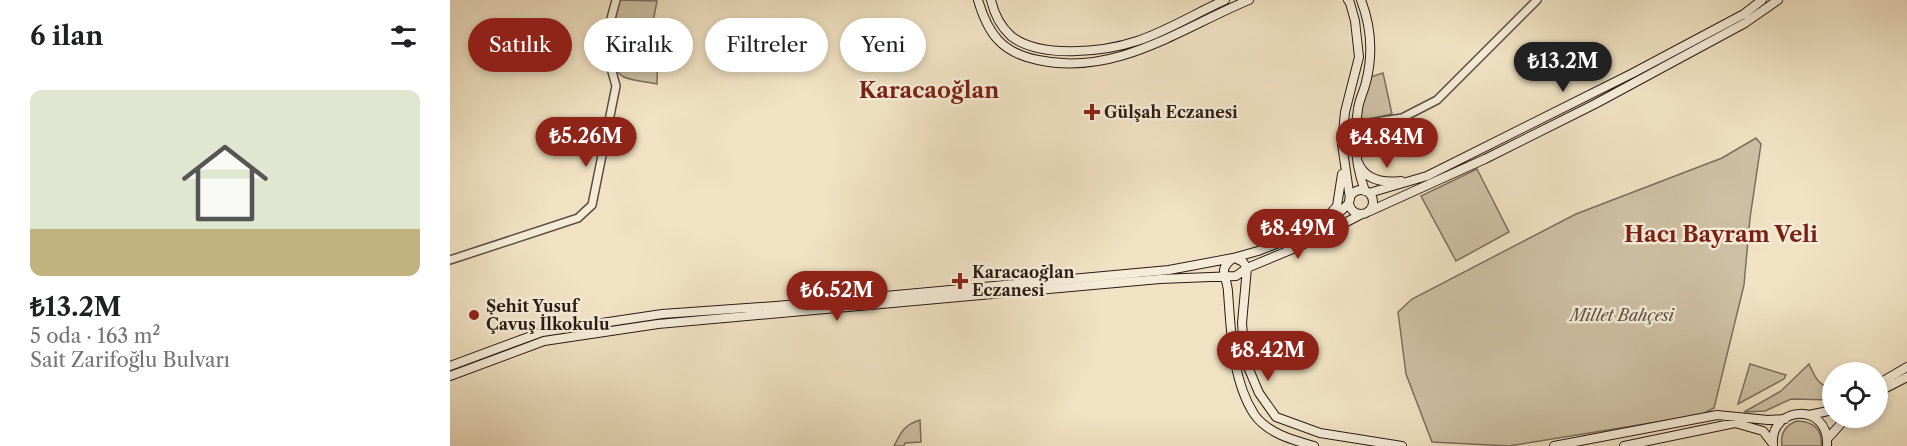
<!DOCTYPE html>
<html lang="tr">
<meta charset="utf-8">
<style>
body{margin:0;font-family:"Libre Caslon Text",serif;background:#f2f2f2;color:#202124;height:100vh;display:flex;flex-direction:column;font-size:22px;white-space:nowrap}
*{box-sizing:border-box;margin:0}
p{font-size:20px;color:#757577}
.icon{flex:none;width:33px;height:33px;fill:none;stroke:currentColor;stroke-width:2;stroke-linecap:round;stroke-linejoin:round}
.map{position:relative;flex:1;overflow:hidden}
.sheet{display:flex;flex-direction:column;background:#fff;width:450px}
.sheet>*{flex:none}
.banner{position:absolute;left:18px;top:18px;width:570px;height:54px;display:flex;gap:12px}
.controls{position:absolute;left:1372px;top:362px;display:grid;gap:12px}
.controls a{display:grid;place-items:center;width:66px;height:66px;border-radius:50%;background:#fff;box-shadow:0 3px 9px #0003;font-size:30px}
.price{position:absolute;translate:-50% -51px;padding:0 14px;border-radius:21px;background:#8f2418;color:#fff;font-size:20px;line-height:39px;filter:drop-shadow(0 2px 3px #0008)}
.price::after{content:'';position:absolute;left:50%;top:36px;width:18px;height:14px;margin-left:-9px;background:inherit;clip-path:polygon(0 0,100% 0,50% 100%)}
.price.selected{background:#222;color:#fff}
ul{padding:0;list-style:none}
li{display:grid;align-content:center;gap:12px;height:318px;padding:0 30px}
li+li{border-top:2px solid #e0e0e0}
li span{display:grid;place-items:center;height:186px;border-radius:12px;color:#555}
li>.icon{margin-inline-start:auto}
span .icon{width:108px;height:108px;fill:#fffc;stroke-width:1}
li b{font-size:26px}
h2{display:flex;justify-content:space-between;align-items:center;height:72px;padding:0 30px;font-size:26px}
.tag{padding:0 21px;border-radius:27px;background:#fff;box-shadow:0 3px 9px #0003;font-size:21px;line-height:54px}
.tag.selected{background:#8f2418;color:#fff}
main{display:flex;flex:1;min-height:0}
.map>svg:first-child{display:block}
.green{fill:#cec0a5;stroke:#7c6e5c;stroke-width:1.5}
.lines{fill:none;stroke-linecap:round;stroke-linejoin:round}
.tertiary-casing{stroke:#5c4d40;stroke-width:10}
.secondary-casing{stroke:#2a1b14;stroke-width:10}
.tertiary{stroke:#f5ecd8;stroke-width:7}
.secondary{stroke:#f5ecd8;stroke-width:8}
.poi-dot{fill:#8f2418;stroke:#f5ecd8;stroke-width:2}
.labels{text-anchor:middle;stroke-width:5;stroke-linejoin:round;paint-order:stroke}
.poi-label{font-size:16px;font-weight:bold;fill:#2a1b14;stroke:#f5ecd8;text-anchor:start}
.park-label{font-size:16px;font-style:italic;fill:#5b4d40;stroke:#f5ecd8}
.district-label{font-size:22px;font-weight:bold;fill:#7a1f14;stroke:#f5ecd8}
</style>
<main>
<section class="sheet">
<h2>6 ilan<svg class="icon" aria-label="filters" viewBox="0 0 24 24"><path d="M4 7h16M4 17h16"/><circle cx="9" cy="7" r="2"/><circle cx="15" cy="17" r="2"/></svg></h2>
<ul>
<li><span style="background:linear-gradient(#dfe7d0 75%,#c2b280 0)"><svg class="icon" aria-label="home" viewBox="0 0 24 24"><path d="M3 11l9-7 9 7M6 9v11h12V9"/></svg></span><div><b>₺13.2M</b><p>5 oda · 163 m²</p><p>Sait Zarifoğlu Bulvarı</p></div></li>
</ul>
</section>
<div class="map">
<svg width="1457" height="446" viewBox="0 0 1457 446">
<rect width="100%" height="100%" fill="#f0e2c3"/>
<filter id="stains"><feTurbulence type="fractalNoise" baseFrequency=".00333" numOctaves="4"/><feColorMatrix values="0 0 0 0 .2 0 0 0 0 .09 0 0 0 0 .02 0 0 0 .5 -.17"/></filter>
<radialGradient id="worn" r=".72"><stop offset=".6" stop-color="#630" stop-opacity="0"/><stop offset="1" stop-color="#630" stop-opacity=".3"/></radialGradient>
<path class="green" d="M169 0 207 1 202 27 204 42 208 48 207 84C197 82 183 81 174 77 152 66 166 19 169 0Z
M933 73 942 114 915 120 910 117V108L920 77Z
M1306 138 1311 144 1300 218 1294 285 1264 408 1251 415 1059 446 982 442 956 374 948 312 962 299 1126 214 1272 158Z
M1027 169 1059 232 1006 261 971 196Z
M1300 364 1336 375 1334 379 1288 404Z
M1359 364C1365 377 1368 386 1383 388V400L1341 399 1315 411 1294 412 1331 391Z
M470 420 471 442 455 443 454 446H444C451 432 454 425 470 420Z
M1347 421C1363 421 1373 430 1371 446H1332C1330 433 1336 425 1347 421Z"/>
<g class="lines">
<defs>
<path id="tertiary" d="M906 125 952 118 987 100 1087 0
M0 260 128 218 142 205 166 86 158 57 159 26 166 0"/>
<path id="secondary" d="M528 0C538 34 552 53 588 60 666 77 731 28 799 0
M541 0C544 13 551 27 561 36 590 59 654 52 687 41 717 31 746 13 775 0
M898 0 900 3 905 21 909 57 895 112 892 144 900 199
M911 0C921 26 923 55 916 82 914 91 909 100 908 109 903 138 905 164 915 191
M908 162C915 181 934 183 951 181
M899 202a12 12 0 1 1 24 0a12 12 0 1 1-24 0Z
M919 193 977 176 1183 73 1294 14 1312 0
M920 211 1035 159 1145 104 1295 23 1328 0
M878 216 887 206 892 174
M785 258 793 262 797 268 792 323 795 360 809 393 826 417 870 433 952 446
M782 259C778 262 775 265 774 270 774 277 778 285 778 292 781 331 782 380 804 414 817 433 842 440 864 446
M0 366 92 332 212 314 326 306 719 270 783 258 808 251 836 240 892 210 899 203
M0 376 94 341 208 324 710 279 786 276 797 268 850 246 912 214
M1428 384 1457 367
M1428 392 1457 377
M1359 415 1383 410
M1378 438 1397 417
M1323 444C1320 405 1380 402 1377 446
M1104 446 1267 415 1318 420 1335 419
M1174 446 1285 423 1313 431 1323 444"/>
</defs>
<use href="#tertiary" class="tertiary-casing"/>
<use href="#secondary" class="secondary-casing"/>
<use href="#tertiary" class="tertiary"/>
<use href="#secondary" class="secondary"/>
</g>
<g class="poi-dot">
<path d="M639 103h6v6h6v6h-6v6h-6v-6h-6v-6h6z"/>
<path d="M507 272h6v6h6v6h-6v6h-6v-6h-6v-6h6z"/>
<circle cx="24" cy="315" r="6"/>
</g>
<g class="labels">
<g class="poi-label">
<text x="654" y="118">Gülşah Eczanesi</text>
<text x="522" y="278">Karacaoğlan<tspan x="522" dy="18">Eczanesi</tspan></text>
<text x="36" y="312">Şehit Yusuf<tspan x="36" dy="18">Çavuş İlkokulu</tspan></text>
</g>
<g class="park-label">
<text x="1172" y="321">Millet Bahçesi</text>
</g>
<g class="district-label">
<text x="479" y="98">Karacaoğlan</text>
<text x="1271" y="242">Hacı Bayram Veli</text>
</g>
</g>
<rect width="100%" height="100%" filter="url(#stains)"/>
<rect width="100%" height="100%" fill="url(#worn)"/>
</svg>
<div class="controls">
<a><svg class="icon" aria-label="locate" viewBox="0 0 24 24"><circle cx="12" cy="12" r="6"/><path d="M12 2v4M12 18v4M2 12h4M18 12h4"/></svg></a>
</div>
<b class="price selected" style="left:1113px;top:93px">₺13.2M</b>
<b class="price" style="left:136px;top:168px">₺5.26M</b>
<b class="price" style="left:937px;top:169px">₺4.84M</b>
<b class="price" style="left:848px;top:260px">₺8.49M</b>
<b class="price" style="left:387px;top:322px">₺6.52M</b>
<b class="price" style="left:818px;top:382px">₺8.42M</b>
<div class="banner">
<a class="tag selected">Satılık</a>
<a class="tag">Kiralık</a>
<a class="tag">Filtreler</a>
<a class="tag">Yeni</a>
</div>
</div>
</main>
